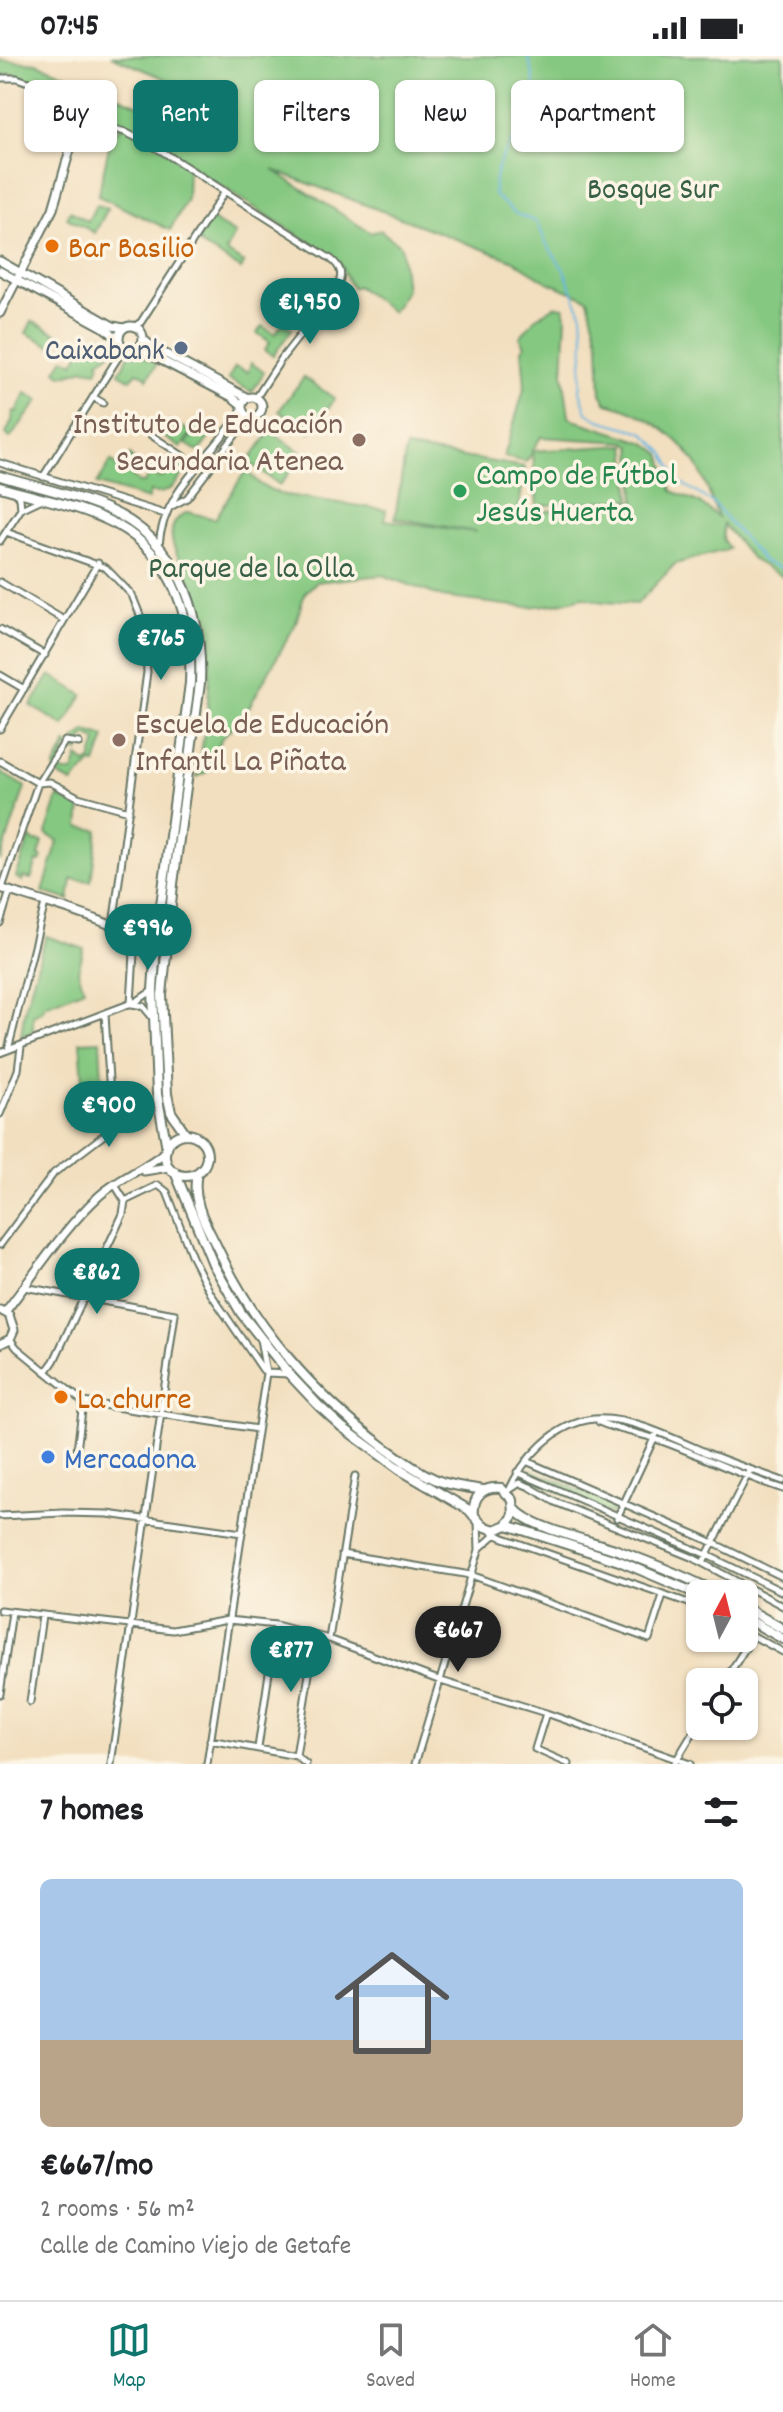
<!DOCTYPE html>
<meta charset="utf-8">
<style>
body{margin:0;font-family:Dekko,sans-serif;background:#f6f6f6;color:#202124;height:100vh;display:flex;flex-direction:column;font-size:30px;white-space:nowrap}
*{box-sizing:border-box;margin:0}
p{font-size:26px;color:#757577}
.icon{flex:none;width:44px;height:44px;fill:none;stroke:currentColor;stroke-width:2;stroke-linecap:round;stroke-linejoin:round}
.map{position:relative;height:1708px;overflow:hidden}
.side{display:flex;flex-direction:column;background:#fff;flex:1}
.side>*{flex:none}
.guide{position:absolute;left:24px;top:24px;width:736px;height:72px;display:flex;gap:16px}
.needle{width:52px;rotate:7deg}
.fabs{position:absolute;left:686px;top:1524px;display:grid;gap:16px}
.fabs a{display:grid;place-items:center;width:72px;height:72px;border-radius:12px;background:#fff;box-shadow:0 2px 6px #0004;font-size:40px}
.price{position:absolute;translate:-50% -68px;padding:0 18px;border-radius:28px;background:#0f766e;color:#fff;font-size:26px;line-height:52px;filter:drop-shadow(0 2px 4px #0008)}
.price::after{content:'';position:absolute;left:50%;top:48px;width:24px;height:18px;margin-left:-12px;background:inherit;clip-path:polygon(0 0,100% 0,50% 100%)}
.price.on{background:#222;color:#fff}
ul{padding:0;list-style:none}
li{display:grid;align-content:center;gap:16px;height:424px;padding:0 40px}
li span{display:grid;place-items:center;height:248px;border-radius:12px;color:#555}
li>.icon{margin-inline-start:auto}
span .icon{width:144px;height:144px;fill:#fffc;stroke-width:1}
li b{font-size:34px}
h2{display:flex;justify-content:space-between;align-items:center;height:96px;padding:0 40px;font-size:34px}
.pill{padding:0 28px;border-radius:12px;background:#fff;box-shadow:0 2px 6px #0004;font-size:28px;line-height:72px}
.pill.on{background:#0f766e;color:#fff}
.status{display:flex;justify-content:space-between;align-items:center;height:56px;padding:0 40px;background:#fff;direction:ltr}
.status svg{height:22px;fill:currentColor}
.dock{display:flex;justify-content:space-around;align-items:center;height:112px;border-top:2px solid #e0e0e0;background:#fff;font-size:22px;color:#757577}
.dock a{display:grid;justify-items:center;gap:4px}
.dock .on{color:#0f766e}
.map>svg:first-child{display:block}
.green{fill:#85c881;stroke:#52825a;stroke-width:2}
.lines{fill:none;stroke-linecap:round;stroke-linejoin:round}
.stream{stroke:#67b6e1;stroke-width:2}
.street-casing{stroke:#697665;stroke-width:9}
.secondary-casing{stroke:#697665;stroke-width:11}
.primary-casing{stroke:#697665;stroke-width:12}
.street{stroke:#fff;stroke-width:5}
.secondary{stroke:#fff;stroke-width:7}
.primary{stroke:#fff;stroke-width:8}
.food-dot{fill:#e8710a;stroke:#fcf5e5;stroke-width:3}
.service-dot{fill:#5c6f8a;stroke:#fcf5e5;stroke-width:3}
.education-dot{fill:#8d6e63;stroke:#fcf5e5;stroke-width:3}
.leisure-dot{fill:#2e9e5b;stroke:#fcf5e5;stroke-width:3}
.shop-dot{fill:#3f7fe0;stroke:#fcf5e5;stroke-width:3}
.labels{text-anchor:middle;stroke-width:7;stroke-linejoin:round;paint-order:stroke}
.park-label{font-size:32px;fill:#386047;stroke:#fcf5e5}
.food-label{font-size:32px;fill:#c56008;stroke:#fcf5e5;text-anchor:start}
.service-label{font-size:32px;fill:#4e5e75;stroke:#fcf5e5;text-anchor:end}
.education-label{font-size:32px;fill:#785e54;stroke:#fcf5e5;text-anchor:end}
.leisure-label{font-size:32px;fill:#27864d;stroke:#fcf5e5;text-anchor:start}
.shop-label{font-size:32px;fill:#366cbe;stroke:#fcf5e5;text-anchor:start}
</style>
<div class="status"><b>07:45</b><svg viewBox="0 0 49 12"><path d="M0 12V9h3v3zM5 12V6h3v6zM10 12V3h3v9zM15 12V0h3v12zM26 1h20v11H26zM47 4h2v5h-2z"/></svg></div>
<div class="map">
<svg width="783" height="1708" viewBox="0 0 783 1708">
<rect width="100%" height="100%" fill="#fcf5e5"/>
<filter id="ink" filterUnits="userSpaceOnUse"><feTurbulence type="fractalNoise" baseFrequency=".0125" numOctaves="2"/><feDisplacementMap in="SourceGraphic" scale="16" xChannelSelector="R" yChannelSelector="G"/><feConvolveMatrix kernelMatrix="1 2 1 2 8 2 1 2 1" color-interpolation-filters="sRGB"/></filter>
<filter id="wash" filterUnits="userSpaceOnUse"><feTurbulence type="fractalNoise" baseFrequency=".006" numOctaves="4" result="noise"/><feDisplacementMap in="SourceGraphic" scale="32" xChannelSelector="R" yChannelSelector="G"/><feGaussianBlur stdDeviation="1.8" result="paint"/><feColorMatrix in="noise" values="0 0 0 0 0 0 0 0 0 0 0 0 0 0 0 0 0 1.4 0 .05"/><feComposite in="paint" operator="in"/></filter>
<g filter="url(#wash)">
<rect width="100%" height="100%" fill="#f2dfbf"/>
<path class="green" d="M111 0H783V521L753 504 723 468V484L729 493 675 508 637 548 603 546 583 541 556 548 528 551 505 549 442 541 383 519 316 526 305 537 295 569 248 653 221 683 212 713 197 721C207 664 217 604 201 547 193 521 148 473 188 456L215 463 246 414 261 429 280 438 386 454 385 464 476 476 395 462 406 392 525 411 518 458 635 445 632 390 626 386 541 381 532 395 626 389 631 443 537 450 533 396 526 406 504 401 525 330 522 294 525 290 520 281 535 263 555 250 564 251 566 260 563 318 569 360 574 364 646 387 661 398 672 435 698 446 718 461C711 445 707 427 699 413 681 380 642 355 607 347L601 338 599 288 588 243 548 226 512 204 273 114 371 177 380 174 401 190 406 234 392 256 357 230 353 232C343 222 347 212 334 202L188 109 187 143 170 174 98 140 112 77 122 72 97 64 82 48 58 34 11 18 0 20V4L37 7 69 20 182 67 210 88 197 76 199 61 210 45 185 31Z
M96 149 108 152 95 177 67 162 70 155 88 165Z
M210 163 235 178 226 196 244 207 241 213 200 188 198 182Z
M32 265 61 280 55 292 26 277Z
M283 267 292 273 273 300 265 294 270 286 257 277 262 270 275 278Z
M103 279 112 291 110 297 98 306 100 309 97 315 84 313 62 320 56 315 64 302 74 307 83 290 94 295Z
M139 298 157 308 147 323 145 319 137 316 131 324 119 317 129 299Z
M251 307 264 316 252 336 228 323 235 311 248 316Z
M304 321 335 343 310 377 279 355Z
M26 337 39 344 10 382 6 378 12 365 13 355 16 356Z
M170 365 191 376 181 392 161 379Z
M201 365 213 376 199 396 186 388Z
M271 375 303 398 280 429 248 406Z
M130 399 132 403 141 407 132 420 139 427H144L151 415 158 422 163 421 176 403 188 411C177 426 171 441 150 436L148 443 97 428 111 405 118 411H122Z
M50 619 83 639 64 670 31 650Z
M86 675 105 681 96 708 92 707 72 727 57 719 54 712 66 688 81 692 79 696 71 691 66 693 60 712 63 716H73L78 701 86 707 91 705 97 685 88 680 84 681 82 687 74 684Z
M0 716 25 731 0 805Z
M58 741 81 751 79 771 98 774 91 825 72 823 69 844 43 836 58 785 46 778Z
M30 781 33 785 43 786 39 800 42 801 40 806 37 805 31 823 23 821 22 825 16 821Z
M46 880 84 893 78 915 84 933 43 950 44 953 33 959V976L21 981 24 956Z
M100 985 102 1024 83 1025 80 986Z
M103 1026 104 1066 83 1067 81 1027Z
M528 1412 616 1450 611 1459 523 1420Z"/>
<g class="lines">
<path class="stream" d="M527 0C556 68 491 80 494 139L516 158 537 166 546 187 564 214 582 259 584 284 580 335 587 357 599 364 643 376 664 397 680 426 713 447 764 506 783 513"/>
</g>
</g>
<g filter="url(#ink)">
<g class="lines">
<defs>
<path id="street" d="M0 22H17L69 41 91 66 125 76 160 94 331 203C342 212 343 219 337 232L282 302 256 342
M135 270 141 266 225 135
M93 341 103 347
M151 379 198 410
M0 407 165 458
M43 421 124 292
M15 436 20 442 21 453
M170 451 187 442 250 360
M6 476 106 512 132 539 144 569 147 616 113 870
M0 485 21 453 40 444
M159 489C163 433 215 399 242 353
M0 526 64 564
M0 573 45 599
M0 619 24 633
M0 673 98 507
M0 705 38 727 50 726 78 741 129 755
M2 832 38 727 65 685 79 687
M0 867 10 835
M131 947 135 881
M132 948 143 950 152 961
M8 994 45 847
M0 997 137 945 152 935
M0 1058 18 1014 21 991
M125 1145 158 1129 167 1136 192 1201 211 1238 263 1314
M0 1189 54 1117 112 1073 105 958
M24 1231 175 1258 111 1708
M10 1283 17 1292 83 1346 257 1373
M46 1316 54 1305 123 1158 125 1145 115 1129
M266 1317 289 1318
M599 1366C616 1374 635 1376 653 1382 697 1397 739 1419 783 1433
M76 1403 83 1346
M526 1405 705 1483 783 1521
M517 1416 707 1499 783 1536
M511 1433 520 1427 530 1431 555 1446 691 1501 783 1550
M508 1437C522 1403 555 1367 594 1363 630 1360 675 1383 707 1397 732 1407 757 1416 783 1425
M0 1460 63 1457 108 1458 242 1477
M617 1462 657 1376
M491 1475 501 1481 700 1551
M479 1493 496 1478
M342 1498 471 1519 649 1583 663 1539
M703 1507 750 1414
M0 1554 173 1574 228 1564 276 1569 329 1583 441 1625 546 1657 690 1708
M744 1575 783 1596
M329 1583 355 1420
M724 1626 753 1580
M0 1638 12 1556
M30 1646 42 1560
M546 1657 535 1693 569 1708
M210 1684 296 1700 306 1708
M258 1692 276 1569
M296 1700 315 1580
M207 1708 266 1317 260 1283
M415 1708 479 1494 478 1466
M674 1708 700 1665"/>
<path id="secondary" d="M0 205 113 270 124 272
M0 215 103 271 119 283
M0 257 53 153 76 73 84 67 91 66
M119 282a12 12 0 1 1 24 0a12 12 0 1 1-24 0Z
M143 283 151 290 248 342
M138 292 232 341 242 349
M242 351a10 10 0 1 1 20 0a10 10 0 1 1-20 0Z
M0 832C36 844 132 870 156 894
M130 878 146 875 158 866
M144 1115 169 1111
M0 1254 9 1259 14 1274 10 1283 0 1288
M5 1256C35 1218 63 1173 99 1140 119 1122 145 1113 166 1095"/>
<path id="primary" d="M0 420C35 431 73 438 107 453 178 484 203 555 200 627L173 828 162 939 167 1038 171 1056 186 1078
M0 431C38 442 82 450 117 469 175 501 193 565 190 627L156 887 153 934 157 1038 167 1092
M165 1099a21 21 0 1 1 42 0a21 21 0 1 1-42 0Z
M175 1116 213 1208 241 1257 289 1318 319 1350 342 1371 402 1415 469 1454 483 1470 495 1474 507 1469 514 1459 513 1444 501 1432C482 1430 472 1441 474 1460
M197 1117C191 1144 205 1167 217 1191 254 1271 314 1339 384 1391 402 1404 421 1418 442 1426 455 1430 470 1432 484 1434
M515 1453C530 1472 593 1485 617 1494 652 1507 687 1521 720 1538
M507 1469 619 1505 700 1539
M744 1551 783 1573
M744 1561 783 1583"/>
</defs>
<use href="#street" class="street-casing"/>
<use href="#secondary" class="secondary-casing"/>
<use href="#primary" class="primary-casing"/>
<use href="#street" class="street"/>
<use href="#secondary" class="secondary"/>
<use href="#primary" class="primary"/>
</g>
</g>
<g class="food-dot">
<circle cx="52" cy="190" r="8"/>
<circle cx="61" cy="1341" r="8"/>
</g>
<circle class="service-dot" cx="181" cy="292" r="8"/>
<g class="education-dot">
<circle cx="359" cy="384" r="8"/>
<circle cx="119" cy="684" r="8"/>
</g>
<circle class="leisure-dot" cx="460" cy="435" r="8"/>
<circle class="shop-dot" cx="48" cy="1401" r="8"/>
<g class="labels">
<g class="park-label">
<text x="653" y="142">Bosque Sur</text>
<text x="251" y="521">Parque de la Olla</text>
</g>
<g class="food-label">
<text x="68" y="201">Bar Basilio</text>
<text x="77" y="1352">La churre</text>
</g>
<g class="service-label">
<text x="165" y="303">Caixabank</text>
</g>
<g class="education-label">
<text x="343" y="377">Instituto de Educación<tspan x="343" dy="37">Secundaria Atenea</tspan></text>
<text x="135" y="677" text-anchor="start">Escuela de Educación<tspan x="135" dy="37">Infantil La Piñata</tspan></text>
</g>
<g class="leisure-label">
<text x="476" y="428">Campo de Fútbol<tspan x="476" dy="37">Jesús Huerta</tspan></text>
</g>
<g class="shop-label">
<text x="64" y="1412">Mercadona</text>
</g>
</g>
</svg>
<div class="fabs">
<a><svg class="needle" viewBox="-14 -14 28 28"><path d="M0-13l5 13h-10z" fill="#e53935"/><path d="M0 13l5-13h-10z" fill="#757577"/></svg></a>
<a><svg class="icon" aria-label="locate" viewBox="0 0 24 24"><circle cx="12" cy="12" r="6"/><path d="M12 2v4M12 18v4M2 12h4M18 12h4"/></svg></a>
</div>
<b class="price" style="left:310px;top:290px">€1,950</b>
<b class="price" style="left:161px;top:626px">€765</b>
<b class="price" style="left:148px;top:916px">€996</b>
<b class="price" style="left:109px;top:1093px">€900</b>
<b class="price" style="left:97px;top:1260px">€862</b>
<b class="price on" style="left:458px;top:1618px">€667</b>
<b class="price" style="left:291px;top:1638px">€877</b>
<div class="guide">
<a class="pill">Buy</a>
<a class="pill on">Rent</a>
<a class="pill">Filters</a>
<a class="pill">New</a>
<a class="pill">Apartment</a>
</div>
</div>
<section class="side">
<h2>7 homes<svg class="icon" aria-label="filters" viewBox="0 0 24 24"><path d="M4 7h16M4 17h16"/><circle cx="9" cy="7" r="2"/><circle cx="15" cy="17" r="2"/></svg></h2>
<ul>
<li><span style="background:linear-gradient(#a9c7e8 65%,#b9a48a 0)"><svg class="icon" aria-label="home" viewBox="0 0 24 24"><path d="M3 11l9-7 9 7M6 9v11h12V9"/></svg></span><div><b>€667/mo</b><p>2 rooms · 56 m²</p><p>Calle de Camino Viejo de Getafe</p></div></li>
</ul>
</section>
<nav class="dock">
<a class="on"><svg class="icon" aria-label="map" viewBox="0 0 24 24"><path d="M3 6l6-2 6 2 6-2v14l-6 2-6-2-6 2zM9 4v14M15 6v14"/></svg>Map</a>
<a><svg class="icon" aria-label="saved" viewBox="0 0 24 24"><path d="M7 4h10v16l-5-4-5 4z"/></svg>Saved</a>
<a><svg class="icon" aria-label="home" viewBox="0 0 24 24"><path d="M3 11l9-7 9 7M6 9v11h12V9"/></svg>Home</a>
</nav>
